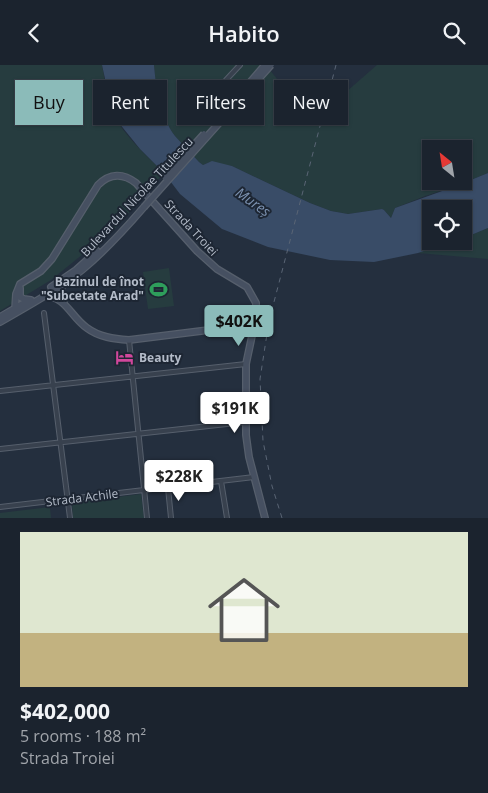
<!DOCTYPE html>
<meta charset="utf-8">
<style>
body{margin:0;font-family:"Open Sans",sans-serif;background:#282f3a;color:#f1f3f6;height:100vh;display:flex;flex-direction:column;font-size:19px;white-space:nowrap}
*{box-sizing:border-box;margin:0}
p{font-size:16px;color:#a0a4aa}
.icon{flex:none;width:28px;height:28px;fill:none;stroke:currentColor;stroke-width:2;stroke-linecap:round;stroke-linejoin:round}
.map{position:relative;height:453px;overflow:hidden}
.drawer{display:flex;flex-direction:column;background:#1b232e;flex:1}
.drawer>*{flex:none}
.guide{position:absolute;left:15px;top:15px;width:459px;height:45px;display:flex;gap:10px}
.needle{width:32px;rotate:330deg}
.fabs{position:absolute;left:422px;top:75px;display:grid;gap:10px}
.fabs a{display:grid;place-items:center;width:50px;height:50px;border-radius:0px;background:#1b232e;box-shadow:0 1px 4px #0004,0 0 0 1px #39404a;font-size:25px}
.price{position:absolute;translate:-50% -42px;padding:0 11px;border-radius:5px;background:#fff;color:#222;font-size:16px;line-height:32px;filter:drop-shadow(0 1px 2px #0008)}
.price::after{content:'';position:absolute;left:50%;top:30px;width:15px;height:11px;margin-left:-8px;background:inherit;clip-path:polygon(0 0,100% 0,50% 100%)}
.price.selected{background:#8bbbb9;color:#111}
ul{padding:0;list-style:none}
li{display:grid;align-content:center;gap:10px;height:265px;padding:0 20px}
li span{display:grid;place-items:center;height:155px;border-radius:0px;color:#555}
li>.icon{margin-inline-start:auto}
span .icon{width:90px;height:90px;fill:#fffc;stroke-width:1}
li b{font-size:21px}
.tag{padding:0 18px;border-radius:0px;background:#1b232e;box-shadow:0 1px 4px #0004,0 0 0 1px #39404a;font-size:18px;line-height:45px}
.tag.selected{background:#8bbbb9;color:#111}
header{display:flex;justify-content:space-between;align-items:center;height:65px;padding:0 20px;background:#1b232e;font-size:22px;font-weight:600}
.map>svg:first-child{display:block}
.green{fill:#263c3f;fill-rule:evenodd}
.water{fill:#394c67}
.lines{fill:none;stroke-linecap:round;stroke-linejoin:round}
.minor-casing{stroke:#565f6c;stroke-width:6}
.secondary-casing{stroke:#565f6c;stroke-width:8}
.minor{stroke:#38414e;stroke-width:4}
.secondary{stroke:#465061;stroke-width:5.5}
.rail{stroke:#5a6575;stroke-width:1;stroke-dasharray:5 5;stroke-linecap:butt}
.secondary-bridge-casing{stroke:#565f6c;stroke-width:8;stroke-linecap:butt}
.secondary-bridge{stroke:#465061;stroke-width:5.5}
.labels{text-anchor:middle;stroke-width:4;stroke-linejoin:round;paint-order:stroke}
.street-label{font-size:12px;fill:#b4bcc9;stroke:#1d2633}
.poi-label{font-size:12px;font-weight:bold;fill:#b4bcc9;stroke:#1d2633;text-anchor:end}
.water-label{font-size:14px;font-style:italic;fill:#7c92b1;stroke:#1d2633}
</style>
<header><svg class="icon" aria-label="back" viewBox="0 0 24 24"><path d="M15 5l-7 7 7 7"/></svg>Habito<svg class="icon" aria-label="search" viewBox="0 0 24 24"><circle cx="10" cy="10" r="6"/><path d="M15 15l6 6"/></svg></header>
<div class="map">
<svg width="488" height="453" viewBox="0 0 488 453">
<rect width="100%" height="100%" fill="#242f3e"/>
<path class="green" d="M0 0H102C105 15 107 32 112 46 121 68 147 91 164 108L113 166 99 176 51 215 0 246Z
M154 0H266L277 14 308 33 346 27 377 0H488V108L456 121 425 131 395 143 391 153 384 145 382 144 348 149 331 146 310 138 232 101 210 97 203 100 199 97C191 88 183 80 175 71 160 51 156 23 154 0ZM431 84H464V116H431Z
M488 163V194L418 188 454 176H464V173Z
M169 203 174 241 148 244 143 207Z
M141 429 144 453H73L72 438Z
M50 442 51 453H0V448Z"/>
<path class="water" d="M102 0H154C156 23 160 51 175 71 183 80 191 88 199 97L203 100 212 96 232 101 310 138 331 146 348 149 382 144 384 145 391 153 395 143 456 121 488 108V163L464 173V144H431V176H454L418 188 374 197 330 195 268 182 222 164 180 129 164 108 140 84 119 58 112 45Z"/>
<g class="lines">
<defs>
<path id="minor" d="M226 15 240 0
M44 248 70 453
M129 275 147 453
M0 326 246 299
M0 384 245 357
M221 416 227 453
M168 423 171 453
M0 442 254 412"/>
<path id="secondary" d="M62 220 61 229 64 238
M51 222 76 205 97 186
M20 223V232L24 234 31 235
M44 231C66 231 70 251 87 263 99 272 114 274 129 275L241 261 245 262 252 269
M15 244 16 229 20 219 41 206 52 194 98 120C110 108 123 108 136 118L197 186 217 204 247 222 256 238V252L246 299V370L249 392 265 453
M0 252 26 237
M0 257C28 241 57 225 82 205 105 186 125 164 144 142"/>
</defs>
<use href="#minor" class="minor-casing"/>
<use href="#secondary" class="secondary-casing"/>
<use href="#minor" class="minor"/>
<use href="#secondary" class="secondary"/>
<path class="rail" d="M282 453 272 421 263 376 260 314 269 256 336 0"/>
<defs>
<path id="secondary-bridge" d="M239 30 265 0
M165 112 204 69
M144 142 271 0"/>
</defs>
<use href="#secondary-bridge" class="secondary-bridge-casing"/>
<use href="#secondary-bridge" class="secondary-bridge"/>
</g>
<defs>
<symbol id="stadium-bare" viewBox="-9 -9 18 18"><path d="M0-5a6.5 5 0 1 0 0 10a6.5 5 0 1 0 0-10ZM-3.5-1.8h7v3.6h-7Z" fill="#2e9e5b" stroke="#1d2633" stroke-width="2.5" paint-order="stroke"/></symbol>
<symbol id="hotel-bare" viewBox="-9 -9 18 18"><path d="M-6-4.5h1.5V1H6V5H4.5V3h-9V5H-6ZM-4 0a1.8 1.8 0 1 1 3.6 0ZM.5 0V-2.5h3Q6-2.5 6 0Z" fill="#d1479c" stroke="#1d2633" stroke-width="2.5" paint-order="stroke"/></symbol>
</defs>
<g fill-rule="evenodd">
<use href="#stadium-bare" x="146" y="212" width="25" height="25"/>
<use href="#hotel-bare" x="112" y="280" width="25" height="25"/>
</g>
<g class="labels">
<g class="street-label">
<text transform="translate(137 132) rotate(-47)" y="4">Bulevardul Nicolae Titulescu</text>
<text transform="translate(191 163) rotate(47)" y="4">Strada Troiei</text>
<text transform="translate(82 433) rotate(-7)" y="4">Strada Achile</text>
</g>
<g class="poi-label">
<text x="144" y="221">Bazinul de înot<tspan x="144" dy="14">"Subcetate Arad"</tspan></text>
<text x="139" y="297" text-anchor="start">Beauty</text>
</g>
<g class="water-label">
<text transform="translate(253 137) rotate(35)" y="5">Mureș</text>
</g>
</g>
</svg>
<div class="fabs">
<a><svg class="needle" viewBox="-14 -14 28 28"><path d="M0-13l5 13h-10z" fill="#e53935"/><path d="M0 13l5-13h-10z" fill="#a0a4aa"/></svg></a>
<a><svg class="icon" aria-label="locate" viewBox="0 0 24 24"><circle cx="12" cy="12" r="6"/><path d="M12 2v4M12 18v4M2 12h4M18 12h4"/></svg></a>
</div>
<b class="price selected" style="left:239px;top:282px">$402K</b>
<b class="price" style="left:235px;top:369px">$191K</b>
<b class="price" style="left:179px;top:437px">$228K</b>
<div class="guide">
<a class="tag selected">Buy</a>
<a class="tag">Rent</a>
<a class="tag">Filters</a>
<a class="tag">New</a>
</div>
</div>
<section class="drawer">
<ul>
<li><span style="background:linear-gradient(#dfe7d0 65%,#c2b280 0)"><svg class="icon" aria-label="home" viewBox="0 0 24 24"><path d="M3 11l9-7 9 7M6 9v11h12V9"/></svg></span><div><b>$402,000</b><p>5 rooms · 188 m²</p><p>Strada Troiei</p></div></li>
</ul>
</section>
